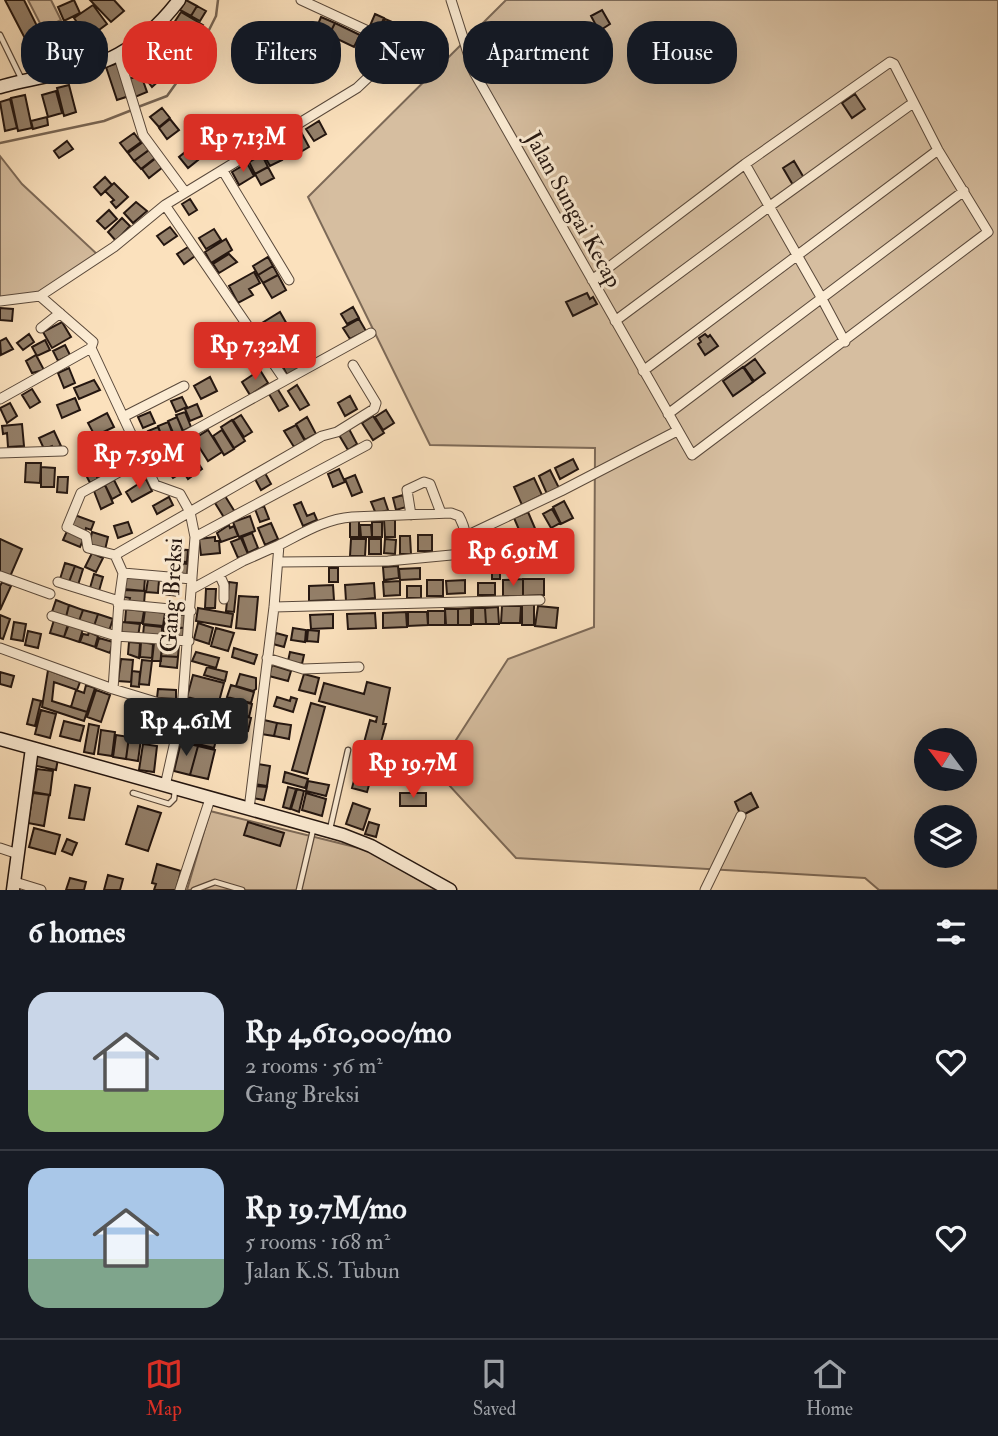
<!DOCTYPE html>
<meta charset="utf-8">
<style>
body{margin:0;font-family:"IM FELL Double Pica",serif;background:#242831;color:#f1f3f6;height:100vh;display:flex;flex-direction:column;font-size:26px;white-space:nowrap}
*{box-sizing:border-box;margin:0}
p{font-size:23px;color:#9ea1a6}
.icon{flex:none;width:38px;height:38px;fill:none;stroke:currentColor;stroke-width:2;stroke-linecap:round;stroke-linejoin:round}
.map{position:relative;height:890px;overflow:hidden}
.drawer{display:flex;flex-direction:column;background:#171b24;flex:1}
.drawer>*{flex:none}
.banner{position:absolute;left:21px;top:21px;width:957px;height:63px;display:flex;gap:14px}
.needle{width:46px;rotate:302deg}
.tools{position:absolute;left:914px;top:728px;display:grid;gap:14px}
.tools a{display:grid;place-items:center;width:63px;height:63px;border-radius:50%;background:#171b24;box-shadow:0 7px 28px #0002;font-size:35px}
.price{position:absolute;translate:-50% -60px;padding:0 16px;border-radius:7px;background:#d93025;color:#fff;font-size:23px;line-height:46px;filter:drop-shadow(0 2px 4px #0008)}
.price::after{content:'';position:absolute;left:50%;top:42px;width:21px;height:16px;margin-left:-10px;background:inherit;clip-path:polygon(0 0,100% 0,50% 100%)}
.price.selected{background:#222;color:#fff}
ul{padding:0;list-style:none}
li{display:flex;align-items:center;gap:21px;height:175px;padding:0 28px}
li+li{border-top:2px solid #363941}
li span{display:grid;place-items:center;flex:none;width:196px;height:140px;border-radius:21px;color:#555}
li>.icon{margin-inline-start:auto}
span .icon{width:84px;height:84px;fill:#fffc;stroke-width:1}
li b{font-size:30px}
h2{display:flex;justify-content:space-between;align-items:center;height:84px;padding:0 28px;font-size:30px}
.pill{padding:0 24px;border-radius:28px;background:#171b24;box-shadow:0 7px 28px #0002;font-size:24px;line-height:63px}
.pill.selected{background:#d93025;color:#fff}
.tabs{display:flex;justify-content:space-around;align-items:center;height:98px;border-top:2px solid #363941;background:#171b24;font-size:19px;color:#9ea1a6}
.tabs a{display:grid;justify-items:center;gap:4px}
.tabs .selected{color:#d93025}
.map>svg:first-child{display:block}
.green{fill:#d6bea0;stroke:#7d6a58;stroke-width:2;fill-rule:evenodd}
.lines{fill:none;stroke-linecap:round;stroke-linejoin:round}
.stream{stroke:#796654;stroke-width:2.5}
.building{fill:#94806a;stroke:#241610;stroke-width:2}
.lane-casing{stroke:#5a493b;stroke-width:7}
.street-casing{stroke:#5a493b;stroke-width:11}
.secondary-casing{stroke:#241610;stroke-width:15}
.lane{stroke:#fcecd4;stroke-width:4.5}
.street{stroke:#fcecd4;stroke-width:9}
.secondary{stroke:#fcecd4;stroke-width:12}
.labels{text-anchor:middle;stroke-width:6;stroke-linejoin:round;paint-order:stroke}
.street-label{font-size:23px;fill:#241610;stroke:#fcecd4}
</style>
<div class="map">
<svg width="998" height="890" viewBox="0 0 998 890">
<rect width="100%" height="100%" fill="#fbe1bd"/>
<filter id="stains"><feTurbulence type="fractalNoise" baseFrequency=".00286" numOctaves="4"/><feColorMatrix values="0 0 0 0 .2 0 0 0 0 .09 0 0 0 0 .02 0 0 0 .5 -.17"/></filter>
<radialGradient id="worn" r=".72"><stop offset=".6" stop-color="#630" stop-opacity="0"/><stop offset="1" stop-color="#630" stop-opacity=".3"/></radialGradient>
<path class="green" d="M28 0H51L61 20 43 29Z
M506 0H998V890H879L865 878 516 858 436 771 508 659 594 627 595 448 430 445 308 197ZM926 740H964V779H926ZM926 817H964V856H926Z
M0 156 22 184 98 255 32 296 0 299Z
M210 811 367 850 437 890H187Z"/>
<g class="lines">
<path class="stream" d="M138 107 167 96 197 54 216 16 218 0
M0 143 104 121 132 110"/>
</g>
<path class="building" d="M5 0H24L44 40 30 48Z
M74 0 80 13 64 21 58 7Z
M90 0H114L124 11 111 22Z
M186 0 197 6 191 16 180 10Z
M93 5 107 24 88 38 74 18Z
M197 6 206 11 200 21 191 16Z
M602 10 610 24 599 31 591 16Z
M181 12 203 25 193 43 170 29Z
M375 14 384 18 378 32 369 28Z
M321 17 335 23 329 35 316 29Z
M385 19 397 24 392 36 380 31Z
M335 23 360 35 354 47 329 35Z
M170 31 192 45 182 61 161 48Z
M417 32 429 37 423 51 411 46Z
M147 44 156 53 148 60 139 51Z
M160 49 180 61 172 73 165 69 163 72 150 65Z
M139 51 148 60 140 67 132 58Z
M411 56 422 61 416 75 405 70Z
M118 63 129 96 117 100 106 67Z
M151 66 162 78 152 87 146 79 148 77 144 73Z
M141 75 147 92 135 97 129 79Z
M69 85 76 112 64 116 57 88Z
M56 91 62 113 48 117 42 95Z
M855 94 865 109 852 118 842 103Z
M25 95 32 128 18 131 11 98Z
M10 99 17 128 5 131 0 102Z
M162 108 170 118 159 127 150 117Z
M47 117 48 125 33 129 31 121Z
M170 119 179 130 167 139 159 128Z
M319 121 326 134 314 141 306 129Z
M301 132 309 147 299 153 290 139Z
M134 133 141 142 127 152 120 143Z
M67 141 73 149 59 158 54 151Z
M143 142 149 150 134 161 128 153Z
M189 149 198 160 188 168 179 157Z
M276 149 282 160 270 166 264 155Z
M149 150 155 158 141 169 134 161Z
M262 155 268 167 255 174 249 162Z
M156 158 163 167 149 178 142 169Z
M794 161 804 178 793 185 783 168Z
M247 163 254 176 239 185 232 172Z
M268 167 274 178 261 185 255 174Z
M105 177 112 185 101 195 94 187Z
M114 183 128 197 116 208 111 202 114 200 105 191Z
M190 199 197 210 189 215 182 204Z
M136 202 147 211 133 223 124 213Z
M109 210 117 219 105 229 97 221Z
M122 218 130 226 116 241 108 232Z
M170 227 177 236 164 245 157 236Z
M214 229 221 240 206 249 199 238Z
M226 239 232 250 211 263 205 252Z
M188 247 195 256 184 264 177 254Z
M229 254 237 262 219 273 213 264Z
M268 257 273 266 258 275 253 266Z
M273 266 278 275 263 283 258 275Z
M254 272 260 283 249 289 253 295 238 303 229 286Z
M278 275 286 290 272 298 263 283Z
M587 293 590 299 593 297 597 304 573 316 566 302Z
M353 307 359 318 347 324 341 314Z
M0 308 13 309 12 321 0 320Z
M280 312 288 326 265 340 257 326Z
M359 319 366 331 350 339 343 328Z
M62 322 71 337 52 348 43 332Z
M29 334 34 342 23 350 17 343Z
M705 334 708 337 710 335 718 346 705 355 698 344 701 342 699 338Z
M6 338 13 349 1 355 0 341Z
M45 340 50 350 37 356 32 347Z
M65 345 70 355 58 361 53 351Z
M304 348 312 361 287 375 280 361Z
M36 355 44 370 32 373 26 361Z
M755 359 765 373 754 381 744 367Z
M743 367 753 382 733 396 723 381Z
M69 368 75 383 64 388 58 373Z
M260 370 268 383 250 395 242 382Z
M210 377 217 391 201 399 194 386Z
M94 380 100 390 79 399 74 388Z
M297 385 309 405 300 410 288 391Z
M277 388 288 406 279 411 269 394Z
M32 389 40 402 30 408 22 395Z
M350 396 357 409 345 416 338 403Z
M182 397 187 407 176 412 171 401Z
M75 398 80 410 62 418 57 405Z
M10 403 17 416 7 423 0 408Z
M197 404 202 416 190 421 185 409Z
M386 410 394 423 383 430 375 417Z
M150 412 155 423 143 428 138 417Z
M185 412 191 427 183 431 176 415Z
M107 413 114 427 95 436 88 423Z
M241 415 252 432 244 437 233 420Z
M373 416 384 433 373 440 362 423Z
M177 417 183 432 174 435 168 421Z
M307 417 316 434 305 440 296 424Z
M232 420 245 441 234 448 221 427Z
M168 422 174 437 164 442 158 426Z
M22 424 24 446 8 447 7 433 3 434 2 426Z
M296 425 305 441 294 447 284 431Z
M158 427 165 443 155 447 148 431Z
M349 429 357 444 348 450 339 435Z
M208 430 222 452 208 461 194 439Z
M222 430 234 449 224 455 213 436Z
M54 431 61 446 53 449 52 446 44 449 39 438Z
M107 432 113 444 100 451 94 438Z
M148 432 155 447 144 452 137 437Z
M125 438 137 460 125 466 114 444Z
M114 446 124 465 111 472 101 452Z
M187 447 194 458 185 464 178 452Z
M100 451 110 471 98 478 88 457Z
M173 457 183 472 173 478 163 463Z
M195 458 202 469 188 479 181 468Z
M573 459 578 469 560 479 555 468Z
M89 461 98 479 90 483 81 465Z
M26 463H41L40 483 25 482Z
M41 467 55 468 54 487H41Z
M339 469 345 482 333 487 328 474Z
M550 470 559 488 547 494 539 476Z
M265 473 271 484 261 490 255 479Z
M355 475 362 492 352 496 345 479Z
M58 477H68L67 493 57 492Z
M534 478 542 495 522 505 514 487Z
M146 479 152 491 132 502 126 492Z
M114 480 121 494 112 499 105 485Z
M105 485 113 503 101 509 94 491Z
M403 495 406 507 396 510 393 498Z
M225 496 235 512 225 519 215 503Z
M169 497 173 505 157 514 153 506Z
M384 498 388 510 376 514 371 502Z
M564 501 573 518 561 524 553 507Z
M301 502 307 516 314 513 317 520 303 526 294 505Z
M264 506 269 519 260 522 255 509Z
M552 509 560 523 551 528 543 514Z
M528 512 537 533 523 539 514 518Z
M72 514 94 522 91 530 86 528 85 533 68 526Z
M250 516 255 531 239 537 233 522Z
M384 520H395V537H385Z
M350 521H359V537H350Z
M128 522 132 533 118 538 114 526Z
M372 522H382V537H372Z
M271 523 278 539 265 545 258 528Z
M229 525 230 528 234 526 238 536 221 542 217 533Z
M360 525H371L372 537H361Z
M67 531 84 538 80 547 63 540Z
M92 532 108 537 105 550 89 546Z
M252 533 258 548 248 553 242 537Z
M418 535H432V551H418Z
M400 536H410L411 554H400Z
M215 537V541H219L220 553 201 555 199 539Z
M470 537H479L480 554H467V543H471Z
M241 538 248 554 238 558 231 542Z
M491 538V554L481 555 480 539Z
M0 539 22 549 9 579 0 575Z
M351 539H366L365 556H350Z
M369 539H381V554H369Z
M385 539 396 540 395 554 384 553Z
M517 540 520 551 503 556 500 546Z
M171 549 188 550 187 562 170 561Z
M92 553 103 558 96 572 85 567Z
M492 558H500V579H492Z
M170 562 188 564 187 577 169 575Z
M65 563 75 566 69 582 60 579Z
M75 566 83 569 78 585 69 582Z
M398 566 399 578 384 580 383 567Z
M329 568H338V582H329Z
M420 568V579L400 580 399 569Z
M94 574 103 577 99 591 90 588Z
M126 577 145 578 144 591 124 589Z
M166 578 179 579 178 596 162 594Z
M148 579 159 580 158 593 146 592Z
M523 579V596H503V580Z
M523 579H544V595L523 596Z
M427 580H443V596H427Z
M465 580V593L447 594 446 581Z
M400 581V595L384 596 383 582Z
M2 582 11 586 0 610V586Z
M229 582 237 583 234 612 226 611Z
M374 583 375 598 346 601 345 585Z
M478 583H495V595H478Z
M333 585 334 600 309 601V586Z
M407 586H421V598H407Z
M206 589H216L215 608H205Z
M124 590 145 591 144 604 129 602 130 598 123 597Z
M239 596 258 597 255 630 236 628Z
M56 600 69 605 66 617 52 612Z
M534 604V625H522V605Z
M69 605 83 610 79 621 66 617Z
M502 606H521L520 623H501Z
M538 606 558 608 556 628 535 626Z
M498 607 499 624H486L485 608Z
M198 608 233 614 231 627 196 621Z
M471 608V625H458V609Z
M473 608H485L486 624H473Z
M126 609 144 611 142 623 125 622Z
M445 609H458V625H446Z
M83 610 98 614 94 626 79 621Z
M145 610 165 613 163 626 143 624Z
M428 611H445V625H428Z
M406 612 407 627 383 628V613Z
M408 612H427L428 625 408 626Z
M165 613 185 615 184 628 164 626Z
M375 613 376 628 348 629 347 614Z
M98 614 113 619 109 631 94 626Z
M333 614V628L311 629 310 615Z
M0 615 10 619 3 639 0 638Z
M54 620 68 624 64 637 50 633Z
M14 622 26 624 23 641 11 639Z
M122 622 140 624 138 637 121 635Z
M198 623 213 628 209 644 194 639Z
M69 624 83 629 79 642 64 637Z
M144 625 162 627V637L143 635Z
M163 627 184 628 183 639 163 637Z
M216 628 234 633 228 651 211 646Z
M293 628 306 630 305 642 291 640Z
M308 630 319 631 318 642 307 641Z
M28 631 41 634 38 648 25 645Z
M89 632 98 636 95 647 80 642 83 634 88 635Z
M276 633 287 636 284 647 273 644Z
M99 638 113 642 110 653 96 648Z
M129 642 140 643 139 658 128 654Z
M141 642 153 644 152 658 140 657Z
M154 643H162L161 661H152Z
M162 643 179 645 178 657 161 656Z
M234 648 257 655 254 664 232 657Z
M196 652 219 658 216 668 192 661Z
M290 652 304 655 302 664 288 661Z
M161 656 178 657 177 668 160 666Z
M121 659 133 660 131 682 118 681Z
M142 660 152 661 149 685 139 684Z
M272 665 291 671 288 681 269 676Z
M207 667 227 672 225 681 204 675Z
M48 670 80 682 77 690 54 682 52 701 87 712 84 721 42 707Z
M132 671 140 672 139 687 131 686Z
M0 672 14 676 11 687 0 684Z
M240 674 256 678V689L253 691 236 686Z
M304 674 319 678 315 694 299 690Z
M193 675 224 683 218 705 187 697Z
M367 682 390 688 383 724H386L367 792 352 788 370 720 376 722 377 717 319 701 324 683 364 694Z
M86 685 95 688 87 712 71 707 76 690 84 693Z
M231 685 254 692 251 703 227 697Z
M158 689 176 690V699L157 698Z
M96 690 110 695 101 722 87 717Z
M277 697 290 701 291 697 297 699 293 712 274 706Z
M230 698 252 704 249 717 226 710Z
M33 699 41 701 35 726 27 724Z
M188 699 223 708 219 722 184 713Z
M311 703 325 707 307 774 292 770Z
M41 710 56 714 50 738 35 734Z
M229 711 251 718 248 731 225 725Z
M184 713 219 722 216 735 181 726Z
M264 720 277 723 274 736 261 734Z
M64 721 84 726 80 741 60 736Z
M277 723 291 725 289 739 274 736Z
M89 724 99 726 94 754 84 752Z
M189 729 217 736 214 748 186 741Z
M101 730 115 732 112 756 98 754Z
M116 735 129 737 126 759 113 757Z
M129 737 141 739 138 761 126 759Z
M181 742 198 746 190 775 174 771Z
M143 744 157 746 154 772 139 770Z
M198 746 215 750 208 779 190 775Z
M34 754 58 759 56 770 32 765Z
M258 764 270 766 267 786 254 784Z
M37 769 53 771 50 795 33 792Z
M285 772 308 779 305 788 283 782Z
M308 781 329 785 326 796 306 791Z
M75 785 90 788 84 820 69 818Z
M255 786 267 787 264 800 253 798Z
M288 787 296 789 290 809 283 807Z
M297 789 304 791 299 812 291 809Z
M33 793 49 795 44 826 28 823Z
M306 793 326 799 322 816 302 810Z
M400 793H426V806H400Z
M751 793 758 807 741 816 735 802Z
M353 803 370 809 363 830 346 824Z
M138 806 161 813 148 851 126 844Z
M248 822 284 833 280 846 244 835Z
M369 822 379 825 376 837 365 834Z
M34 828 60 835 55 854 29 847Z
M67 839 77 843 72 855 62 851Z
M157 864 181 871 176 890H154L156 884 152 883Z
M108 875 123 879 120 890H104Z
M70 878 86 882 84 890H66Z"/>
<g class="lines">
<defs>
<path id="lane" d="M0 35 21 78
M133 793 169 804 174 799 175 790
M330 829 348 750
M194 890 215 882 242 890
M299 890 313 830"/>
<path id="street" d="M301 0 420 55
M451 0 474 72 692 455 988 232 938 150 894 64 890 62 745 164 592 280
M118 54 143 135 185 192
M745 164 821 297 845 342
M223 171 289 280
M40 296 93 342 91 348 155 485 180 494 190 512 195 537 182 710 165 786
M0 301 40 296 114 247 165 205
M615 321 770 206 913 103
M41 328 60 313
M643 371 938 150
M284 379 165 205 357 88 376 70 393 43
M0 399 91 348
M668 414 964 191
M123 417 184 386
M0 453 63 451
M411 515 407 490 424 482 430 484 441 513
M466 536 561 491 677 431
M195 537 367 445
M279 545C303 533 325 519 352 517L451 513 459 516C465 527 469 543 462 554L388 561 279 562
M115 555 88 548 86 536 67 527 81 493 371 333
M115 555 322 436 337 432 374 409 376 403 353 365
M123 573 192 579
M0 576 50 594
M220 576 224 585V599
M58 582 119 601
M192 589 243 561 279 545 274 607 249 809
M118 604 191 611
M274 607 540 600
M52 616 116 636 189 641
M0 648 113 689 182 710
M267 658 303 669 359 667
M113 689 119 601 123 573 115 555
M0 848 18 854
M15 882 41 890
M180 890 210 799
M705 890 741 816"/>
<path id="secondary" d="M0 87C36 76 88 72 119 54 142 41 163 21 179 0
M0 739 343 835 371 846 450 890
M13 890 32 748"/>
</defs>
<use href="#lane" class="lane-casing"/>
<use href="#street" class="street-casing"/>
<use href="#secondary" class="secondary-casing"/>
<use href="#lane" class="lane"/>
<use href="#street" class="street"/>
<use href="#secondary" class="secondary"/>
</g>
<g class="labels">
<g class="street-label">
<text transform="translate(574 209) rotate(61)" y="8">Jalan Sungai Kecap</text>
<text transform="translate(171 595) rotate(-87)" y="8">Gang Breksi</text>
</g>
</g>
<rect width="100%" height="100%" filter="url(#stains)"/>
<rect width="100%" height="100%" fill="url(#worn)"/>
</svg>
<div class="tools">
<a><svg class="needle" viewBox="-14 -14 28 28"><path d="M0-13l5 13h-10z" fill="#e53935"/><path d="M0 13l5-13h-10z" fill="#9ea1a6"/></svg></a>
<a><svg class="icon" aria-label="layers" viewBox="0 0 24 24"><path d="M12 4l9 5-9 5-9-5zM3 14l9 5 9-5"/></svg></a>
</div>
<b class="price" style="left:243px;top:174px">Rp 7.13M</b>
<b class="price" style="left:255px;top:382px">Rp 7.32M</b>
<b class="price" style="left:139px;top:491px">Rp 7.59M</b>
<b class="price" style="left:513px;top:588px">Rp 6.91M</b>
<b class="price selected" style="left:186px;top:758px">Rp 4.61M</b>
<b class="price" style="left:413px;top:800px">Rp 19.7M</b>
<div class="banner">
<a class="pill">Buy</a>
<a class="pill selected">Rent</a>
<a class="pill">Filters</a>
<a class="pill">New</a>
<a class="pill">Apartment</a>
<a class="pill">House</a>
</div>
</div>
<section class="drawer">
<h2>6 homes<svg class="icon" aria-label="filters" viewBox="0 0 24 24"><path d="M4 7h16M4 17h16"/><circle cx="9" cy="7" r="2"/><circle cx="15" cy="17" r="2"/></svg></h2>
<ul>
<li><span style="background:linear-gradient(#c9d6e8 70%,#8fb573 0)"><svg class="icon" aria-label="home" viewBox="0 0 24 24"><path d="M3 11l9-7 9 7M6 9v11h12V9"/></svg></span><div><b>Rp 4,610,000/mo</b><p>2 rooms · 56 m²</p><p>Gang Breksi</p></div><svg class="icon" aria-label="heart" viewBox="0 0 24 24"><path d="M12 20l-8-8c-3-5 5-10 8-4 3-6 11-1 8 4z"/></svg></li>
<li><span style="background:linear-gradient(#a9c7e8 65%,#7fa58c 0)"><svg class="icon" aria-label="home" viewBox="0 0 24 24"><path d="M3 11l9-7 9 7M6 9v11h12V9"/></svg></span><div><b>Rp 19.7M/mo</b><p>5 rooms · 168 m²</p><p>Jalan K.S. Tubun</p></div><svg class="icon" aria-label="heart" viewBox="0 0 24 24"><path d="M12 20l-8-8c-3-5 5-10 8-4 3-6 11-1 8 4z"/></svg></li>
</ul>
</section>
<nav class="tabs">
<a class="selected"><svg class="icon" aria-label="map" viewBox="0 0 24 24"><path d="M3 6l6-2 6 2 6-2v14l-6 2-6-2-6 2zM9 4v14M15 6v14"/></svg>Map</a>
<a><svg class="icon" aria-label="saved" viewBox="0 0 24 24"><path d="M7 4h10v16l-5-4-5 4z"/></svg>Saved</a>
<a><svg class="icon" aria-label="home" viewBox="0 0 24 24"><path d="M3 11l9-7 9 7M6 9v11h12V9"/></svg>Home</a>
</nav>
